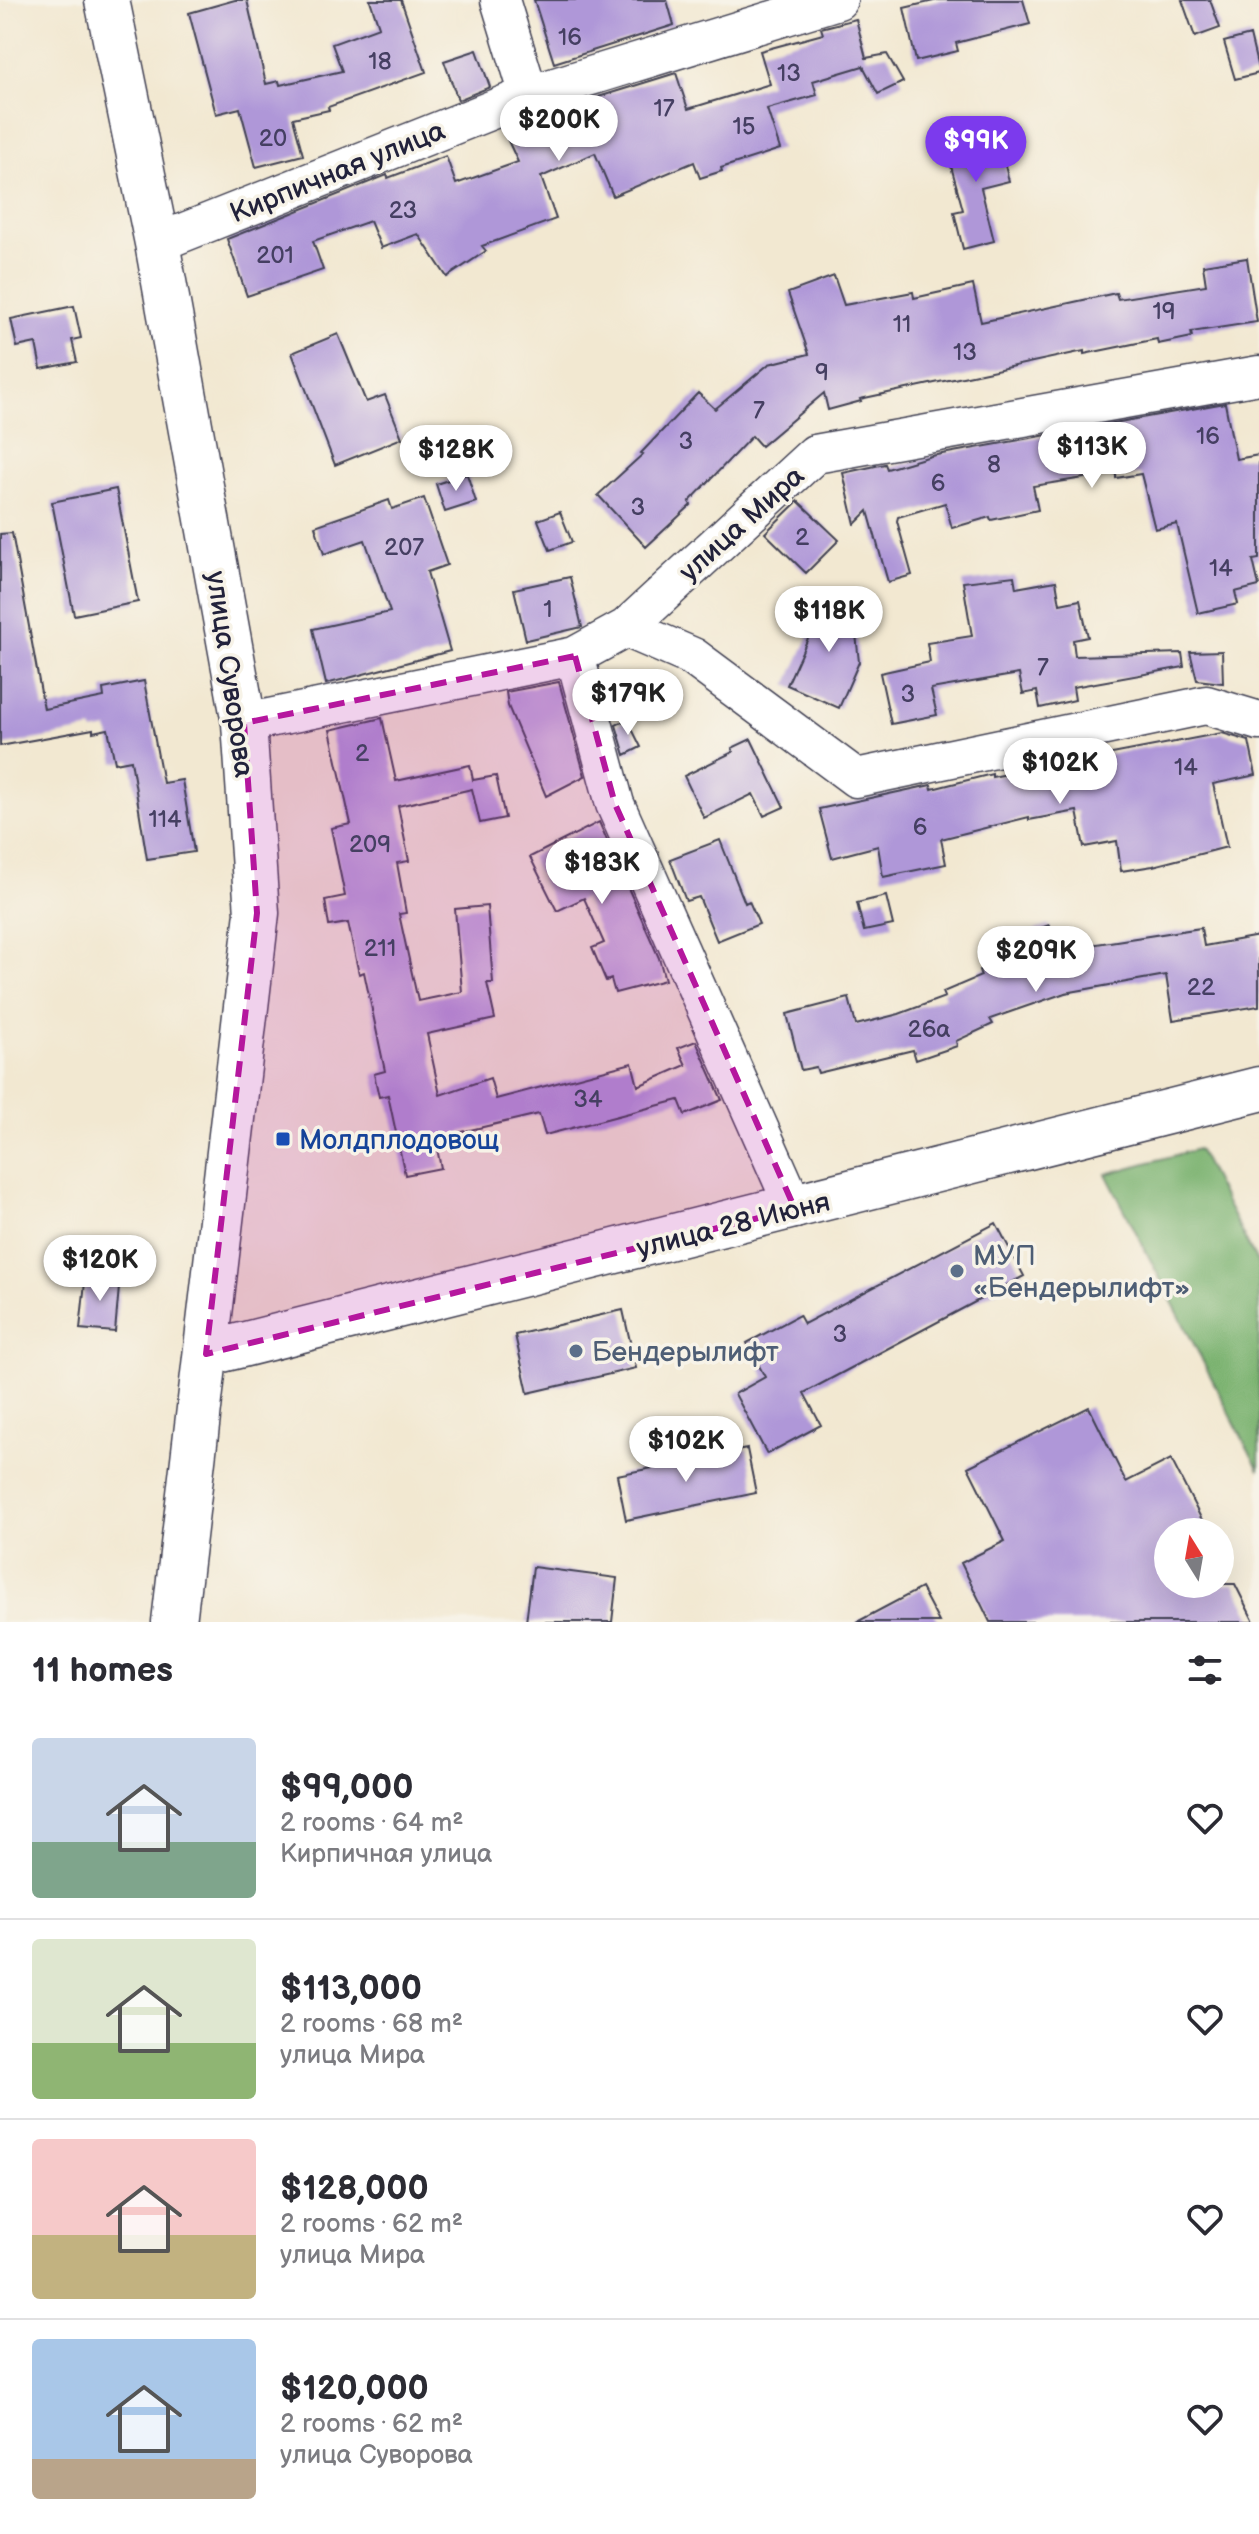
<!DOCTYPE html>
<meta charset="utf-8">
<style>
body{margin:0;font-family:"Balsamiq Sans",sans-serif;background:#f7f7f7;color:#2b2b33;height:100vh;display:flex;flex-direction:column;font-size:30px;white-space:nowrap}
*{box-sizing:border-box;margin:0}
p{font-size:26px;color:#7c7c81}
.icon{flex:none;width:44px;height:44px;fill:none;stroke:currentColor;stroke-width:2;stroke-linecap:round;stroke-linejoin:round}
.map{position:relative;height:1622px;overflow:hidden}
.side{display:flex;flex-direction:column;background:#fff;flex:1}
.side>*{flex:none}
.needle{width:52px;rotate:349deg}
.tools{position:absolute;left:1154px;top:1518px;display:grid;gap:16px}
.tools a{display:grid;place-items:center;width:80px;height:80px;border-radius:50%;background:#fff;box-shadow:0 8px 32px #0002;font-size:40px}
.price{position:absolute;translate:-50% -68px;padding:0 18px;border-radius:28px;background:#fff;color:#222;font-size:26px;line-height:52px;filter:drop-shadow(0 2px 4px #0008)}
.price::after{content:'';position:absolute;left:50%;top:48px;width:24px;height:18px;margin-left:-12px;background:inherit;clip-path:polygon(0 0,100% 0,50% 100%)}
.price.on{background:#7c3aed;color:#fff}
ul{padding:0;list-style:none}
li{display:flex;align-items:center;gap:24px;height:200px;padding:0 32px}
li+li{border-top:2px solid #e1e1e2}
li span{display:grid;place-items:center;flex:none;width:224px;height:160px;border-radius:8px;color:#555}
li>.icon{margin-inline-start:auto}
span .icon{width:96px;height:96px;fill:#fffc;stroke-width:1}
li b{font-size:34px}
h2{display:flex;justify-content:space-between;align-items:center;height:96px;padding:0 32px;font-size:34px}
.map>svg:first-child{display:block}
.forest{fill:#7ab270;stroke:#4e6a56;stroke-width:2}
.building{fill:#af97d8}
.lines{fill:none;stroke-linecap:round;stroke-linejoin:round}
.minor-casing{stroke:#414052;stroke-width:41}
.major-casing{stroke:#414052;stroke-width:47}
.minor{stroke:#fff;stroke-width:38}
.major{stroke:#fff;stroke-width:44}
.marked{fill:#b5179e;fill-opacity:0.2;stroke:#b5179e;stroke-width:6;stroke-dasharray:16 10;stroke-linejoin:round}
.transit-dot{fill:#1a4fb4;stroke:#f7f3e8;stroke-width:3}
.service-dot{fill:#5c6f8a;stroke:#f7f3e8;stroke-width:3}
.labels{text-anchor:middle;stroke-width:7;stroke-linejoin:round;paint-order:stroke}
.number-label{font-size:24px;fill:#453f62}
.street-label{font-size:28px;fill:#22223b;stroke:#f7f3e8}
.transit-label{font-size:28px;fill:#164399;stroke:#f7f3e8;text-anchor:start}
.service-label{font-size:28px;fill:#4e5e75;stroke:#f7f3e8;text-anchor:start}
</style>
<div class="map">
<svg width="1259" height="1622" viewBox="0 0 1259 1622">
<rect width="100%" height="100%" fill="#f7f3e8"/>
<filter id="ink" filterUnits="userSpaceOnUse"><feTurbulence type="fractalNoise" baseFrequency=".0125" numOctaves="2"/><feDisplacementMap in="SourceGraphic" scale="16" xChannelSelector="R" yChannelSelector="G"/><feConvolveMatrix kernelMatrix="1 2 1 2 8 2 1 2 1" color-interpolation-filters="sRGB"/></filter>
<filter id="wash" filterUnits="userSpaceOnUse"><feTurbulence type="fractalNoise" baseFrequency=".006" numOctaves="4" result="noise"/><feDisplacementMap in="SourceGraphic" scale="32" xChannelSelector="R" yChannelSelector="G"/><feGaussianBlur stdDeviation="1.8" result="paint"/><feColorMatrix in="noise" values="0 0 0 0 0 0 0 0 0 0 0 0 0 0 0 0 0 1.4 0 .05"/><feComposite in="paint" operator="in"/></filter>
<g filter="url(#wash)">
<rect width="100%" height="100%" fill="#f2e8d1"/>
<path class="forest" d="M1198 1149 1259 1266V1470L1106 1174Z"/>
<g id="blocks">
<path class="building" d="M235 0H247L266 84 279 81 280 85 342 71 332 44 379 27 370 0H401L426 72 328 107 329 110 293 118 303 155 256 167 240 108 216 114 189 13Z
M534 0H667L674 25 554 63Z
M938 0H1023L1030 24 956 43 958 51 916 61 904 8Z
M1182 0H1210L1220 28 1195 37Z
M856 19 866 58 887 54 903 82 878 94 863 66 813 81 817 95 767 109 780 149 721 168 722 171 700 178 694 162 613 196 595 153 541 177 556 219 482 246 486 251 447 277 418 234 381 248 370 221 313 241 323 270 247 296 227 239 387 175 388 178 446 156 456 184 518 162 503 130 536 116 537 118 563 108 676 73 688 109 770 84 760 51 823 34 821 28Z
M1250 35 1259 73 1235 79 1224 42Z
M477 50 490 87 458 100 444 61Z
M996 131 1009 181 981 188 994 241 963 249 954 212 963 210 945 144Z
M1247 258 1257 322 1191 332 1192 337 1158 344 1157 339 1084 354V351L860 399 861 401 828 410 824 393 761 446 752 436 689 502 691 505 646 547 598 495 643 454 641 453 698 393 715 409 769 364 809 354 788 293 834 276 844 305 913 292 914 298 973 285 981 322 1116 293 1118 299 1206 285 1203 265Z
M74 306 81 338 72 340 77 362 41 369 36 343 17 347 11 319Z
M338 334 366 402 385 395 402 438 335 465 292 353Z
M1225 403 1236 459 1259 455V559L1253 560 1259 586 1235 592 1238 604 1198 613 1177 524 1155 529 1141 474 1116 478V473L1033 486 1038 510 991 520 990 517 952 528 945 503 898 517 897 521 912 575 888 582 868 511 855 524 843 473 885 464 887 469 931 456Z
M467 474 476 502 445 512 436 484Z
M116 489 138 602 74 615 52 502Z
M424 498 447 565 427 572 450 651 326 684 313 629 390 612 365 540 324 554 315 526 389 500 392 509Z
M798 501 839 540 806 573 765 533Z
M560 512 572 542 550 550 538 520Z
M12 533 44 709 104 697 103 689 144 681 163 783 182 780 194 852 147 859 131 760 115 763 108 729 93 732V729L0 746V534Z
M1014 576 1016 588 1056 581 1060 604 1080 600 1088 637 1073 640 1075 656 1182 653 1184 667 1073 687 1075 700 1040 708 1037 691 1023 694 1019 674 931 689 937 715 891 724 880 673 930 662 927 643 972 636 963 582Z
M570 577 582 627 526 640 514 589Z
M852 597 859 662 839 708 787 685 818 616 817 601Z
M1222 651 1223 683 1197 680 1190 652Z
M559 682 585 776 546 796 508 706 506 692Z
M382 718 396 781 470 765 473 780 496 776 505 818 480 823 472 789 398 806 409 861 397 863 406 913 399 914 418 1001 462 992 455 909 487 906 493 983H487L495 1019 427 1034 440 1095 490 1078 496 1099 632 1063 638 1086 686 1065 678 1048 696 1041 722 1100 685 1115 679 1100 545 1135 539 1114 453 1134 435 1139 441 1168 405 1175 388 1095 379 1097 374 1074 385 1071 364 972 359 974 348 923 329 926 325 900 345 896 331 828 351 824 330 730Z
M627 719 641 747 625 755 616 725Z
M1222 733 1249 741 1256 775 1213 784 1227 847 1153 866 1121 871 1117 841 1084 847 1077 811 1029 820V817L941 839 946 864 883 877 878 846 832 858 819 809 931 785 932 789 992 774V777Z
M751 739 784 807 764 816 753 794 704 818 684 776 733 752 732 748Z
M599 822 659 958 665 980 615 993 611 979 606 981 592 948 604 943 584 898 557 911 530 857Z
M720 840 745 903 749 901 759 924 717 941 699 897 686 901 670 859Z
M886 896 893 925 864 931 857 903Z
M1049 925 1058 950 1201 928 1204 946 1259 936V1006L1173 1020 1166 975 1065 993 990 1019 993 1024 956 1041 957 1046 916 1060 913 1050 818 1073 816 1067 801 1070 787 1014 849 998 856 1025 899 1014 945 997 943 992 981 976 979 970 1016 957 1010 939Z
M996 1223 1024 1276 804 1393 821 1425 767 1454 735 1394 765 1377 747 1343 799 1315 804 1324Z
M86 1273 120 1276 115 1332 80 1329Z
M623 1310 636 1368 528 1393 515 1335Z
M1089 1407 1126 1482 1171 1459 1208 1532H1168V1584H1235L1254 1622H990L961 1563 1005 1541 968 1467Z
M747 1449 756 1493 626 1520 617 1475Z
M533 1567 617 1578 612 1622H526Z
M921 1588 939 1622H857Z"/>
</g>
</g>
<g filter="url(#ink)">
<use href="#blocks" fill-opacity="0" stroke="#414052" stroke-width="2"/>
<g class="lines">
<defs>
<path id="minor" d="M500 0 529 95
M157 243 529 95 838 0
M626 628 693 657 856 778 1206 705 1259 721
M575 656 615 804 795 1209
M244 723 575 656 626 628 815 454 1259 375"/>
<path id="major" d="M107 0 157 243 244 723 257 913 174 1622
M206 1354C557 1268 908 1180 1259 1089"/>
</defs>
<use href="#minor" class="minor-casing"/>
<use href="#major" class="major-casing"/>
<use href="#minor" class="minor"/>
<use href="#major" class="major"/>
</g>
</g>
<path class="marked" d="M575 656 615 804 795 1209 206 1354 257 913 244 723Z"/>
<rect class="transit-dot" x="275" y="1131" width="16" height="16" rx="4"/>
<g class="service-dot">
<circle cx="957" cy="1271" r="8"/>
<circle cx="576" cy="1351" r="8"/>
</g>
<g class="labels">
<g class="number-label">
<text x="570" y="45">16</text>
<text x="380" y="69">18</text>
<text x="789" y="81">13</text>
<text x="664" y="116">17</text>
<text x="744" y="134">15</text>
<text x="273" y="146">20</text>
<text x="403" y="218">23</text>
<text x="275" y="263">201</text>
<text x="1164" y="319">19</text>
<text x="902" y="332">11</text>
<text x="965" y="360">13</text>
<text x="822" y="380">9</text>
<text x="759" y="418">7</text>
<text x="1208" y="444">16</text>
<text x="686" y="449">3</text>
<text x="994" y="472">8</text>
<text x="938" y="491">6</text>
<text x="638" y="515">3</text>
<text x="802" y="545">2</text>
<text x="404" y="555">207</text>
<text x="1221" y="576">14</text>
<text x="548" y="617">1</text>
<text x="1043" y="675">7</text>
<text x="908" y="702">3</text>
<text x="362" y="761">2</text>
<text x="1186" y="775">14</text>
<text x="165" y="827">114</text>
<text x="920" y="835">6</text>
<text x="370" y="852">209</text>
<text x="380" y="956">211</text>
<text x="1201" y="995">22</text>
<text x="929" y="1037">26а</text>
<text x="588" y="1107">34</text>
<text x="840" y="1342">3</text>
</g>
<g class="street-label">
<text transform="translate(337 171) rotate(-22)" y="10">Кирпичная улица</text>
<text transform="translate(741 523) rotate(-42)" y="10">улица Мира</text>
<text transform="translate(231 674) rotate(82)" y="10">улица Суворова</text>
<text transform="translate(733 1224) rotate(-14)" y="10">улица 28 Июня</text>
</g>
<g class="transit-label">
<text x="299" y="1149">Молдплодовощ</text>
</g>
<g class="service-label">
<text x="973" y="1265">МУП<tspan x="973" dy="32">«Бендерылифт»</tspan></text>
<text x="592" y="1361">Бендерылифт</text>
</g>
</g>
</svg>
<div class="tools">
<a><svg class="needle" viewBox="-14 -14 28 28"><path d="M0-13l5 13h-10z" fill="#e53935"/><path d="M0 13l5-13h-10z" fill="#7c7c81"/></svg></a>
</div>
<b class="price" style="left:559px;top:163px">$200K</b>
<b class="price on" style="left:976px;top:184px">$99K</b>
<b class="price" style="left:1092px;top:490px">$113K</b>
<b class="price" style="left:456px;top:493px">$128K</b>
<b class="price" style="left:829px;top:654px">$118K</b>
<b class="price" style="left:628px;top:737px">$179K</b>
<b class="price" style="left:1060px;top:806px">$102K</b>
<b class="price" style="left:602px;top:906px">$183K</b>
<b class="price" style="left:1036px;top:994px">$209K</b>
<b class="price" style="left:100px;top:1303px">$120K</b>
<b class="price" style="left:686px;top:1484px">$102K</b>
</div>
<section class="side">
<h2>11 homes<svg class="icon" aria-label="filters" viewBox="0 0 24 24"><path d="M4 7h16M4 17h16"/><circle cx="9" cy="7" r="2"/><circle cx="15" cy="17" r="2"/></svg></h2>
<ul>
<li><span style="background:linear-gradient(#c9d6e8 65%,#7fa58c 0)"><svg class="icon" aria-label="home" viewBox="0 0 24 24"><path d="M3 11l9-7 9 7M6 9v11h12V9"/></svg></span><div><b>$99,000</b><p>2 rooms · 64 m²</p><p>Кирпичная улица</p></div><svg class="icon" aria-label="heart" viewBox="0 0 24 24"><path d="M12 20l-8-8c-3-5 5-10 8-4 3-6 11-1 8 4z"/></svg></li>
<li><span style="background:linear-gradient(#dfe7d0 65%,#8fb573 0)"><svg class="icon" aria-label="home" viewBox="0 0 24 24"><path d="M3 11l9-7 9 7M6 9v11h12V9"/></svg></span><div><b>$113,000</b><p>2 rooms · 68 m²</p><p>улица Мира</p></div><svg class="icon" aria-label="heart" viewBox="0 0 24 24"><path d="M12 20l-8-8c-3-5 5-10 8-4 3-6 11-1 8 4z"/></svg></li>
<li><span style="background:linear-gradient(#f6c9c9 60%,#c2b280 0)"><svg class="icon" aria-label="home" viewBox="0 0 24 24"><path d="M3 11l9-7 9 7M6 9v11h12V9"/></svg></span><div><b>$128,000</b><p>2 rooms · 62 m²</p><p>улица Мира</p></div><svg class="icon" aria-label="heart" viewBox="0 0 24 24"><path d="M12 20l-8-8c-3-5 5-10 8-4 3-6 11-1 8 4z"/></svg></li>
<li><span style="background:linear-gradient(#a9c7e8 75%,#b9a48a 0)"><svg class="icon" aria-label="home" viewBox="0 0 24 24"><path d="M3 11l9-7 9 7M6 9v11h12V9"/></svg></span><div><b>$120,000</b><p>2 rooms · 62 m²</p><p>улица Суворова</p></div><svg class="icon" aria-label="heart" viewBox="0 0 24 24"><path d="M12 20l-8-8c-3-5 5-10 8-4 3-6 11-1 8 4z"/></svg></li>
</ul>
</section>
